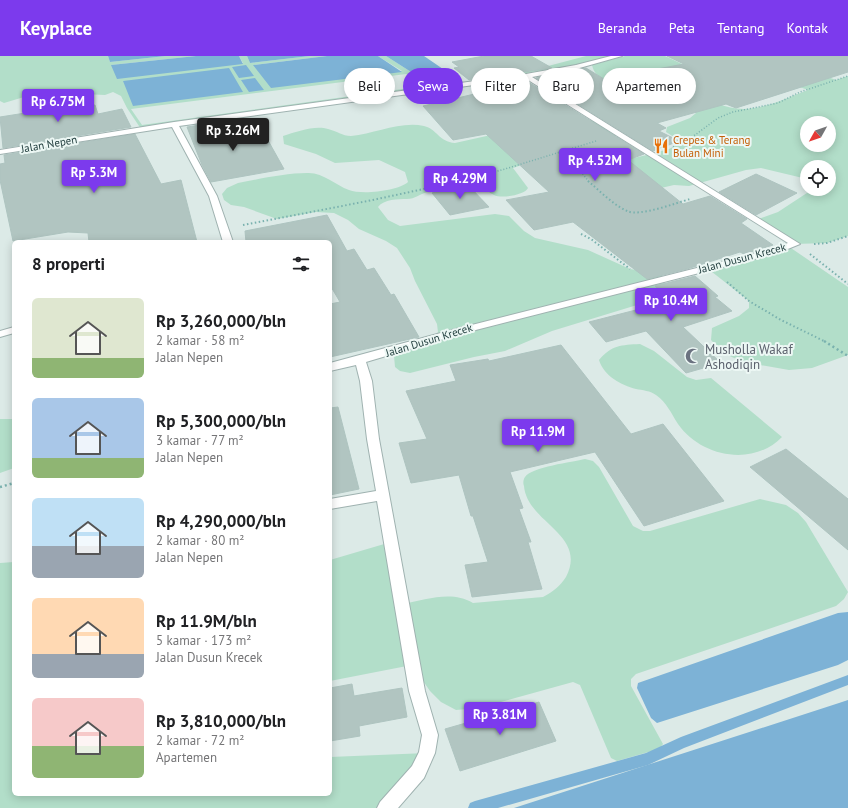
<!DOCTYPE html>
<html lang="id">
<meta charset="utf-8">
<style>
body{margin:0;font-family:"PT Sans",sans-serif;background:#f6f6f6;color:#202124;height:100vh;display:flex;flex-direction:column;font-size:15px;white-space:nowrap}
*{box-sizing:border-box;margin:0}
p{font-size:13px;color:#757577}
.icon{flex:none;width:22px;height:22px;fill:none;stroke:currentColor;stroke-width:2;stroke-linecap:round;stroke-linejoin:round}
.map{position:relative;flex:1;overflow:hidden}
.side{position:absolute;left:12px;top:184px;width:320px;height:556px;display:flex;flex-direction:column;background:#fff;border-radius:6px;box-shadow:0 2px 10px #0003}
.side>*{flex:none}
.banner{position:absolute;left:344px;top:12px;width:380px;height:36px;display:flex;gap:8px}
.needle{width:26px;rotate:230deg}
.tools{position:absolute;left:800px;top:60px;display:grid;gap:8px}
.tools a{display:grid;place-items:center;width:36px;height:36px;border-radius:50%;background:#fff;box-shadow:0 2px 10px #0003;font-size:20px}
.price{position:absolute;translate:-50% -34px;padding:0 9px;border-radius:4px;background:#7c3aed;color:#fff;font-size:13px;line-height:26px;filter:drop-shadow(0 1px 2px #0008)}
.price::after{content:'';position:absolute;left:50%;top:24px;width:12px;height:9px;margin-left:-6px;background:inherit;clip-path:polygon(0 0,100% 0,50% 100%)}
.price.selected{background:#222;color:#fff}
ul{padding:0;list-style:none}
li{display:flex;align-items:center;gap:12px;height:100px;padding:0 20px}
li span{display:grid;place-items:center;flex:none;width:112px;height:80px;border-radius:6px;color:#555}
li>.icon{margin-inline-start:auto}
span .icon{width:48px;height:48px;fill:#fffc;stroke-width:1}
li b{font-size:17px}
h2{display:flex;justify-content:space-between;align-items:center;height:48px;padding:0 20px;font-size:17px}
.tag{padding:0 14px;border-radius:18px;background:#fff;box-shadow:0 2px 10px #0003;font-size:14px;line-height:36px}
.tag.selected{background:#7c3aed;color:#fff}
header{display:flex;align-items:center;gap:24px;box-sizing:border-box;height:56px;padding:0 20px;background:#7c3aed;color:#fff}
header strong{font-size:19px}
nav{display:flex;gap:22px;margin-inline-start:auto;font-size:14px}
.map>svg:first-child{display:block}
.green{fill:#b2dec9;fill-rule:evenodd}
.water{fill:#7db2d6}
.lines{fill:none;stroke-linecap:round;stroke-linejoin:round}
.stream{fill:#7db2d6;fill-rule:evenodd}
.building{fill:#b1c5c1;stroke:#aec4c0}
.lane-casing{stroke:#9fb2b0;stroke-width:2}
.street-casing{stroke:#9fb2b0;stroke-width:2}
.path-far2{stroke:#79b1ae;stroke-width:1.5;stroke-dasharray:1 2;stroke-linecap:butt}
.path-far1{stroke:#79b1ae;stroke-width:2;stroke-dasharray:1.5 2.5;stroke-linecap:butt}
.path{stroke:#79b1ae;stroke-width:2.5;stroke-dasharray:2 3;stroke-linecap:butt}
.lane{fill:#fff;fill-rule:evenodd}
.street{fill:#fff;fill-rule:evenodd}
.labels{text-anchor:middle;stroke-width:4;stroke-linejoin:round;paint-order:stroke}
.far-food-label{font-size:11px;fill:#c56008;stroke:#ecf7f4;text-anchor:start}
.far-street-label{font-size:11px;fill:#1d3a3a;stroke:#ecf7f4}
.worship-label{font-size:13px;fill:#5b616d;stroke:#ecf7f4;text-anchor:start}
</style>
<header>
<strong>Keyplace</strong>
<nav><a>Beranda</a><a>Peta</a><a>Tentang</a><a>Kontak</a></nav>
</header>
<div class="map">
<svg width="848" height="752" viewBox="0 0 848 752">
<rect width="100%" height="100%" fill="#dceae7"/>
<path class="green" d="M0 0H108L110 6 166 0H196L111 9 243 7 239 0H247L250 7 310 0H327L254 9 402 15 378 0H386L430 28 459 24 464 27 533 14 586 0H619L576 11 141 73 127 52 121 40 113 36 105 39 83 38 71 40 51 37 34 38 4 47 0 45ZM406 18 424 30 142 69 131 53Z
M625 0H665L682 8 717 47C749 62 778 45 808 34L794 29 828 21 836 24 848 20V180L827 187 795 188 756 164 778 156 813 133H829V111H807V123L761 112 746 114 689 130 674 129 639 137 587 113 651 98 669 93 682 86 666 76 667 71 690 62 696 57 653 16 647 15 633 16 629 33C616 28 595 25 592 9ZM807 67H829V89H807Z
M595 63 619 79 583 88 513 112 528 132C525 139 501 143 494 139 485 135 481 126 470 126 457 126 439 131 427 136 420 138 415 143 407 143 398 143 384 143 378 151L388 164 400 170 495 158 509 160 524 175 535 182 588 194 630 213 662 218 664 228 656 239 657 246 651 248 637 249 552 275 505 295 474 301 410 317 400 315 395 311 394 300 406 291 432 283 438 276 437 268 415 225 410 212 397 192 386 185 359 173 348 164 334 157 316 156 277 163 244 151 231 149 224 144 222 138 227 132 238 127C259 123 286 117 307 117 323 116 335 129 349 134 362 139 398 135 408 126L405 116 379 104 335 107 316 98 284 88 283 80C296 76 315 69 328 73 337 75 342 80 351 80 375 78 400 65 424 70 437 73 439 86 455 87L500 77 570 72Z
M788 190 848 231V299L812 312 789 314 743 306 723 297 711 284 712 272 739 260 749 252V245L707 212Z
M640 288 654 295 687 321 696 324 711 322 782 381C753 411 701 401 678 368 671 357 667 347 656 339 651 335 642 334 636 333 621 329 604 320 599 304 612 289 621 289 640 288Z
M0 363H14V412L0 417Z
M585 403 593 405 599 411 633 470 643 475H650L760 443 786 449 798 457 806 466 848 536 844 543 836 550 636 618 631 623V630L663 688 659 693 617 705 611 702 580 629 573 626 479 652 456 654 441 646 430 635 412 609 330 625V504L391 486 402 548C426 544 451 534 473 547L543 541C553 536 560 530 566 521 588 478 527 467 524 430 523 428 523 424 525 421 531 411 573 406 585 403Z
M14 506V738H330V701L427 697 386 752H0V507Z"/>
<path class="water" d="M108 0H166L110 6Z
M196 0H239L243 8 117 23 111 9Z
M247 0H310L250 7Z
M327 0H378L402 16 271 32 253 9Z
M386 0H424L459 24 430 28Z
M246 9 254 20 239 22 232 11Z
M229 12 243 36 133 50 123 25Z
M255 22 264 34 249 36 241 24Z
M848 556V604L838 609 657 667 651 662 637 632 638 627 838 557Z
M848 644V752H514L839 647Z"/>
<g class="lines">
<path class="stream" d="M848 619V629L684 692 648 709 498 752H468L470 747 475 745 646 697 681 681Z"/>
</g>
<path class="building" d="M484 0H531L552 12 469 24 454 12 459 11 452 6Z
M667 0H848V16L736 52 726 48 657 67 666 72 659 75 679 85 653 95 536 22 586 12 604 23 684 8Z
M525 24 644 98 628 104 683 148 710 140 747 163 741 167 773 189 744 198 740 196 687 213 647 223 573 166 534 174 506 144 549 136 486 78 453 84 423 50 483 36 476 30Z
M58 42 60 49 67 48 68 53 95 49 98 58 122 53 131 71 3 92 0 61 38 55 36 45Z
M219 66 223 76 260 70 284 113 211 126 202 109 187 71Z
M135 78 161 128 181 124 197 186H89L88 177 68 176 13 185 0 124V108L5 107 4 99Z
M756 118 797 137 756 159 719 136Z
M468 129 489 151 450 159 432 137Z
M327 159 347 195 354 193 367 214 374 212 391 239 394 238 419 281 330 301V248L340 246 330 229V186H246L245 175Z
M695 220 718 240 715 241 732 255 683 271 721 307 686 317 646 275 606 286 589 266 671 245 655 230Z
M561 289 631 378 663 368 724 445 644 470 595 396 510 416 523 452 519 453 531 486H528L542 533 472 541 465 509 488 506 473 460H471L459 419 411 427 399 387 427 383 406 335 456 325 450 309 488 303 489 305Z
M338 351 359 433 330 439V352Z
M786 393 848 443V494L750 411Z
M352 628 354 640 402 632 407 661 359 670 360 680 330 685V632Z
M539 646 556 685 460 715 445 673Z"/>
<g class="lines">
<defs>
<path id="lane" d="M14 271V277L0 281V275Z"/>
<path id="street" d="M611 0H622L576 13 532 21 800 188 778 197 460 278 366 306 372 325 379 383 425 635 438 679 435 697 424 722 398 752H377L380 746 412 710 419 696 422 679 409 635 377 445 330 453V443L376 435 367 383 360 325 356 309 330 315V307L452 274 772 193 788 187 525 22 179 70 217 140 233 186H223L209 140 172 71 0 98V94L174 66 526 18 576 9Z"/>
</defs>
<use href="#lane" class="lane-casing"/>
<use href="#street" class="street-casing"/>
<path class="path-far2" d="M673 91 695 79 718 62 733 56 778 47 800 36 848 20
M559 95 579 113 623 102
M579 113 589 126
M457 126 505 113 596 85"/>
<path class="path-far1" d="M588 125C600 135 612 148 627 155 639 161 676 147 690 143
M243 169 368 145 461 125
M581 178 591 183 630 213
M814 188 827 187 848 180
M810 198 848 228
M727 226 749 245 781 264 826 286"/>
<path class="path" d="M824 285 848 300
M0 431 14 427"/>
<use href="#lane" class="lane"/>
<use href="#street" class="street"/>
</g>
<defs>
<symbol id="restaurant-bare" viewBox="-9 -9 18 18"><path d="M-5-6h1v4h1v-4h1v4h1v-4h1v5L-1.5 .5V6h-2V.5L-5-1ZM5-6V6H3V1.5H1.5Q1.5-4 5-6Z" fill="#e8710a" stroke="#ecf7f4" stroke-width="2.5" paint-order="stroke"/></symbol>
<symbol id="mosque-bare" viewBox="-9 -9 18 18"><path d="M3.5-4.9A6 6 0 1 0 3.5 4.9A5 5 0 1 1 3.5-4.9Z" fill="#6b7280" stroke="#ecf7f4" stroke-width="2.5" paint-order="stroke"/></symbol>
</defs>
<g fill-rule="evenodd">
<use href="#restaurant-bare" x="650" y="79" width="22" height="22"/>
<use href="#mosque-bare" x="682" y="289" width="22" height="22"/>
</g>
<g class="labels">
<g class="far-food-label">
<text x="673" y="88">Crepes &amp; Terang<tspan x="673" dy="13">Bulan Mini</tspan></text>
</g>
<g class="far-street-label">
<text transform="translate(49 88) rotate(-10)" y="4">Jalan Nepen</text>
<text transform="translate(742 202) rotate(-15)" y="4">Jalan Dusun Krecek</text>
<text transform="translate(429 284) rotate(-17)" y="4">Jalan Dusun Krecek</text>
</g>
<g class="worship-label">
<text x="705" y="298">Musholla Wakaf<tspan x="705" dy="15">Ashodiqin</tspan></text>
</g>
</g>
</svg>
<div class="tools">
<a><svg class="needle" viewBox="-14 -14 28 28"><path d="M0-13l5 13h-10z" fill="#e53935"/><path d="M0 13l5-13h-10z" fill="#757577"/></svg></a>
<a><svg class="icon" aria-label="locate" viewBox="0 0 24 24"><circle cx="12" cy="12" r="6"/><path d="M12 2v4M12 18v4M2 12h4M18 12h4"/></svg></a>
</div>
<b class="price" style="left:58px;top:67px">Rp 6.75M</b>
<b class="price selected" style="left:233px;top:96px">Rp 3.26M</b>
<b class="price" style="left:595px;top:126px">Rp 4.52M</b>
<b class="price" style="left:94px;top:138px">Rp 5.3M</b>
<b class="price" style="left:460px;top:144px">Rp 4.29M</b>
<b class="price" style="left:671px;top:266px">Rp 10.4M</b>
<b class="price" style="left:538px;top:397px">Rp 11.9M</b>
<b class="price" style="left:500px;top:680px">Rp 3.81M</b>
<div class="banner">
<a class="tag">Beli</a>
<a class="tag selected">Sewa</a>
<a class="tag">Filter</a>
<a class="tag">Baru</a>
<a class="tag">Apartemen</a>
</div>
<section class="side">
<h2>8 properti<svg class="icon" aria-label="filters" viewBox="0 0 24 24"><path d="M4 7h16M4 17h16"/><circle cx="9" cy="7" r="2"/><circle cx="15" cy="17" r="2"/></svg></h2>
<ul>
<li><span style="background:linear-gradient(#dfe7d0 75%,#8fb573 0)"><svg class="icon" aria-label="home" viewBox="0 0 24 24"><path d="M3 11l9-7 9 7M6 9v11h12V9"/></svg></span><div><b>Rp 3,260,000/bln</b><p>2 kamar · 58 m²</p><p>Jalan Nepen</p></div></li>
<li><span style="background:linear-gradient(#a9c7e8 75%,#8fb573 0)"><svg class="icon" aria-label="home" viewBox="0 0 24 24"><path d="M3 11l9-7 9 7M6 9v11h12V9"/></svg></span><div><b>Rp 5,300,000/bln</b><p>3 kamar · 77 m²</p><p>Jalan Nepen</p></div></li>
<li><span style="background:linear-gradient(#bfe0f5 60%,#9aa5b1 0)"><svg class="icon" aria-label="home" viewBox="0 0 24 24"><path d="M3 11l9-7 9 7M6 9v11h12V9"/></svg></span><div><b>Rp 4,290,000/bln</b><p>2 kamar · 80 m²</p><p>Jalan Nepen</p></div></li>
<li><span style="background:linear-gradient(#ffd9b3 70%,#9aa5b1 0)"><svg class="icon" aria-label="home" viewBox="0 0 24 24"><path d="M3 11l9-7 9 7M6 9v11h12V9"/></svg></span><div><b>Rp 11.9M/bln</b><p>5 kamar · 173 m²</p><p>Jalan Dusun Krecek</p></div></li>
<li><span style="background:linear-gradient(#f6c9c9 60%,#8fb573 0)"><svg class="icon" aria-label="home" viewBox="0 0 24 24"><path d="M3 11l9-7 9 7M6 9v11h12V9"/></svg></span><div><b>Rp 3,810,000/bln</b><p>2 kamar · 72 m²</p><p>Apartemen</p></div></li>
</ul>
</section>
</div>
